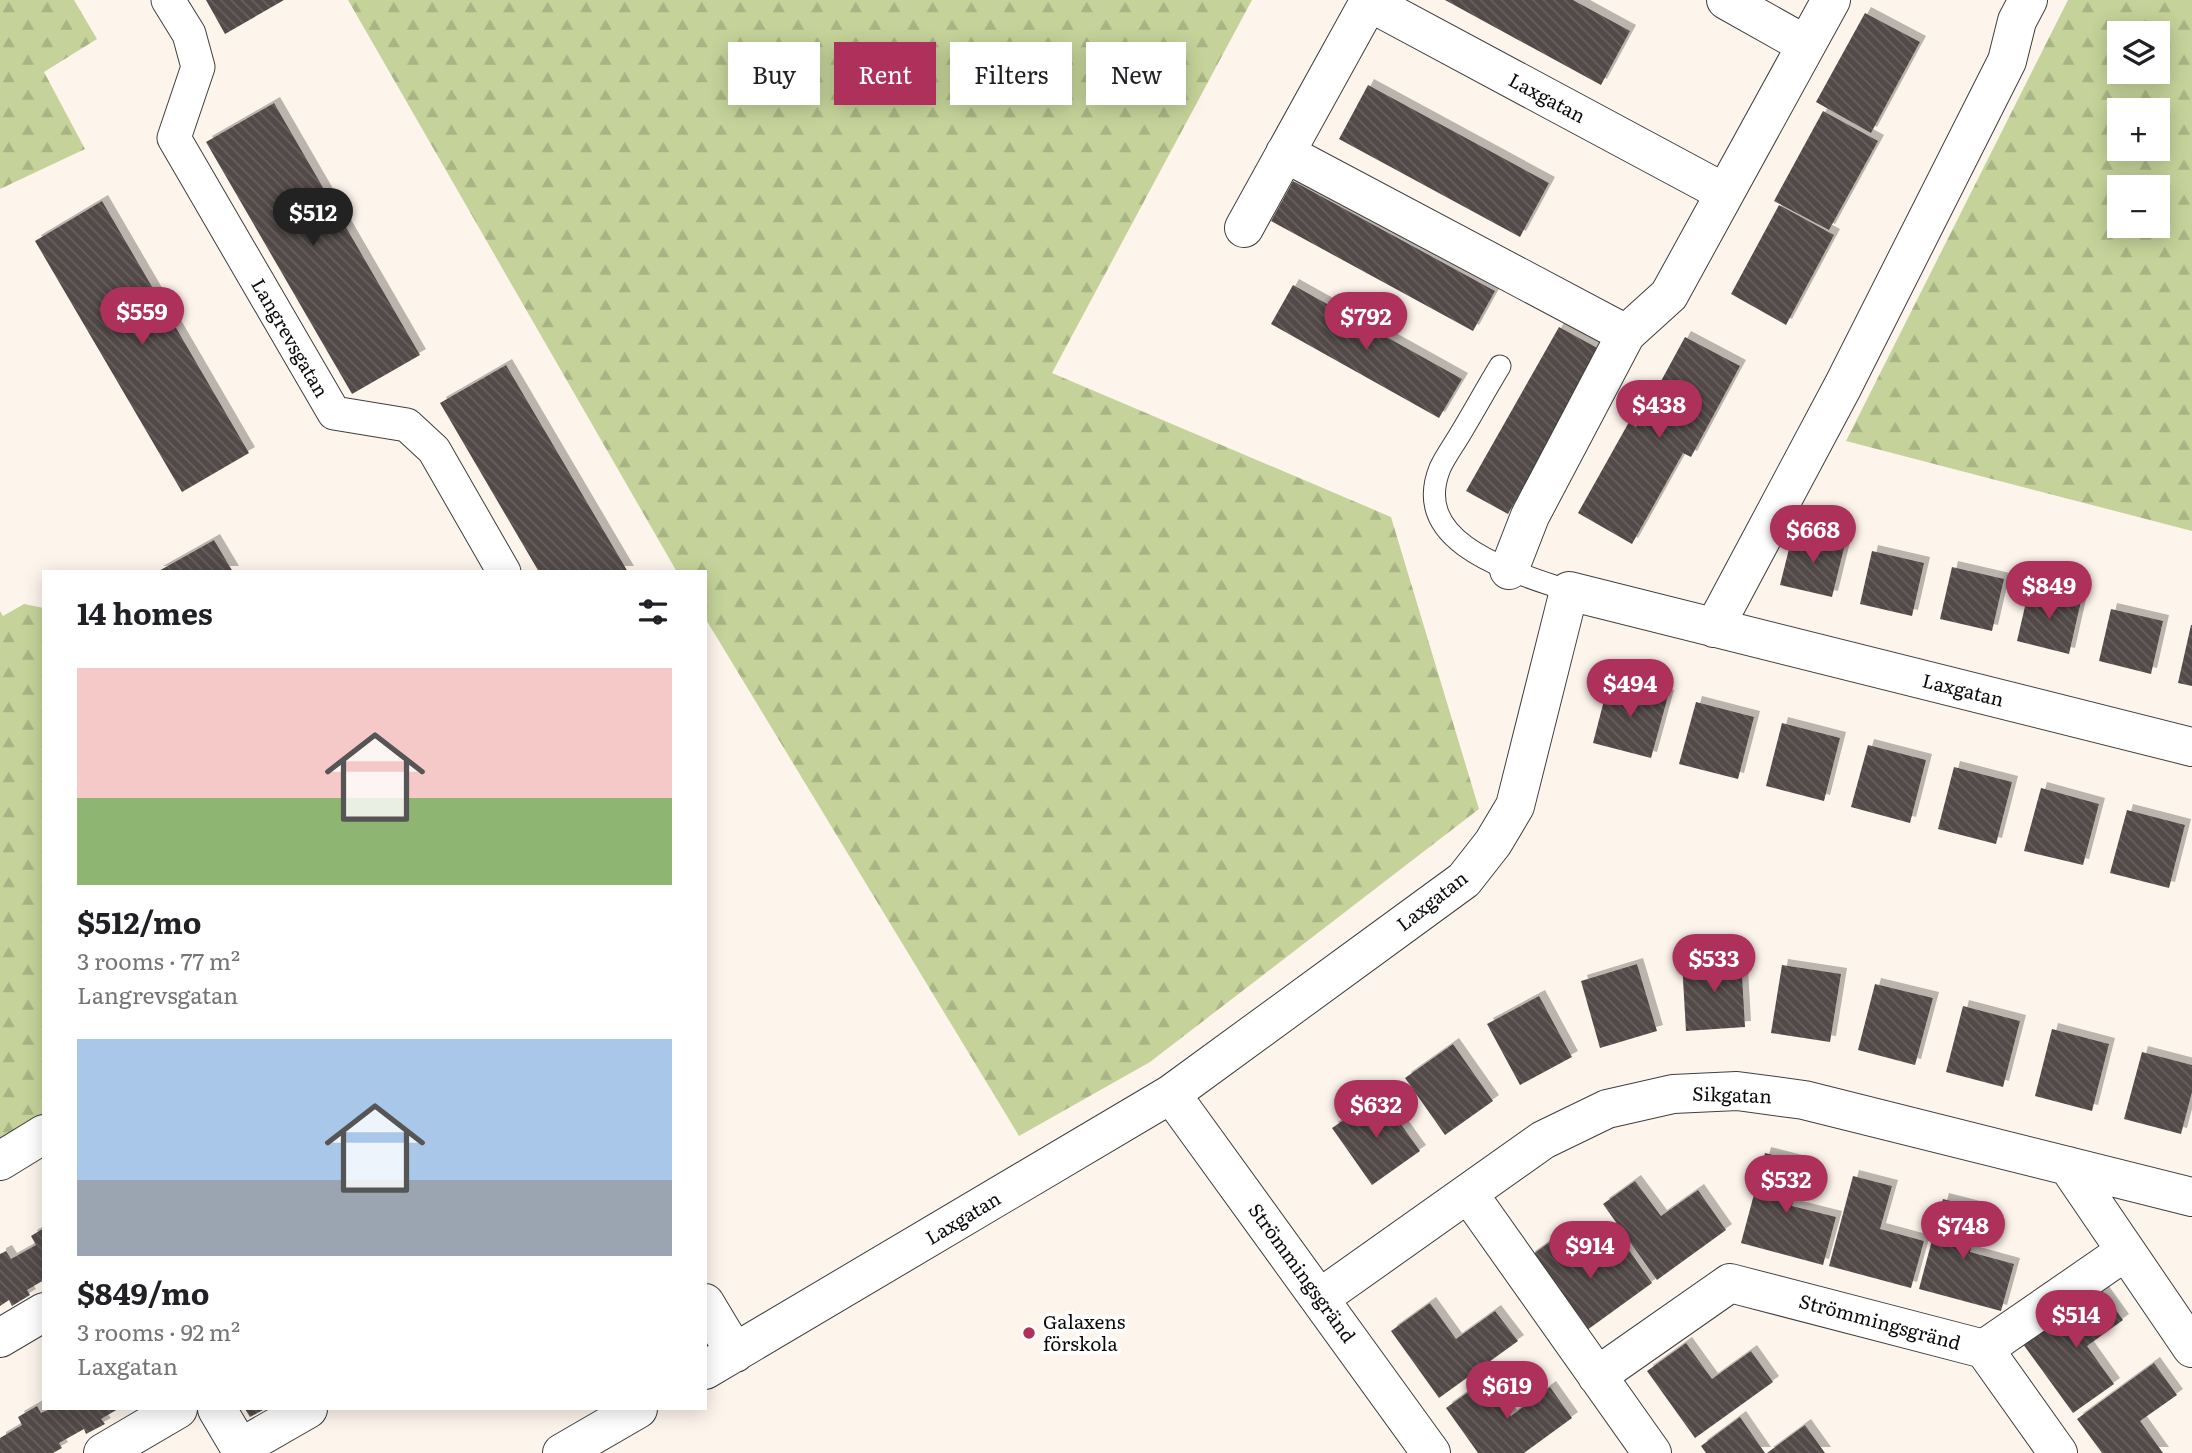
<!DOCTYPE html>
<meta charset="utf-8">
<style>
body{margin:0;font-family:Literata,serif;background:#f2f2f2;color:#202124;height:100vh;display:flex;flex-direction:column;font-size:26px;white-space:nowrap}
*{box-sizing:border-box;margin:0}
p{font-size:23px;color:#757577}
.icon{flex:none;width:38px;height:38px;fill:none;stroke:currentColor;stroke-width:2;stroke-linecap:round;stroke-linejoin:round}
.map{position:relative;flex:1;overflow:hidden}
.side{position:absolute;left:42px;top:570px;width:665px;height:840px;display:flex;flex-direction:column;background:#fff;border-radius:0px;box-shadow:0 4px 18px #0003}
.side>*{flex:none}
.guide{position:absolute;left:728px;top:42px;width:665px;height:63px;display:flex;gap:14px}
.fabs{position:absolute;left:2107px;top:21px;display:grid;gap:14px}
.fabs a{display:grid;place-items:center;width:63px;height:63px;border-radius:0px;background:#fff;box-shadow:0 4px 18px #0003;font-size:35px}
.price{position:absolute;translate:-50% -60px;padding:0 16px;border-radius:24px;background:#ae315c;color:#fff;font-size:23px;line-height:46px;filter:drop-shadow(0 2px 4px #0008)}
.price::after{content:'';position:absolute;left:50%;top:42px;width:21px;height:16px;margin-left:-10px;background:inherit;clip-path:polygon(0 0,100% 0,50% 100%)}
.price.active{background:#222;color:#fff}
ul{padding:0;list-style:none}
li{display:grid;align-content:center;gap:14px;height:371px;padding:0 35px}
li span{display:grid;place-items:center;height:217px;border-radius:0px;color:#555}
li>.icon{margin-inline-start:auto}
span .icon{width:126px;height:126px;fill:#fffc;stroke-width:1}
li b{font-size:30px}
h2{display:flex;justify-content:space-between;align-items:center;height:84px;padding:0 35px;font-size:30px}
.chip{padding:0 24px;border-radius:0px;background:#fff;box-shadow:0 4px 18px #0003;font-size:24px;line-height:63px}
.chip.active{background:#ae315c;color:#fff}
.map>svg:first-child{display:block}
.forest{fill:url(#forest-firs);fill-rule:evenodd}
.building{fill:url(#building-back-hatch);filter:url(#shadow)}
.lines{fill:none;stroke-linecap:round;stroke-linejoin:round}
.service-casing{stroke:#3f3f3f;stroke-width:23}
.pedestrian-casing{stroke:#3f3f3f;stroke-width:35}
.minor-casing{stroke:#3f3f3f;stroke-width:40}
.service{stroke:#fff;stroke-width:21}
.pedestrian{stroke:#fff;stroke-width:33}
.minor{stroke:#fff;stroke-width:38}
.poi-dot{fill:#ae315c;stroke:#fff;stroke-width:2.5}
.labels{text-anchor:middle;stroke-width:7;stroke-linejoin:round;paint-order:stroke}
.street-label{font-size:19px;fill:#0c0c0c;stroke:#fff}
.poi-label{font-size:19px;fill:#0c0c0c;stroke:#fff;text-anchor:start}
</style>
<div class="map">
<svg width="2192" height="1453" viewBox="0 0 2192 1453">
<defs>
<pattern id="forest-firs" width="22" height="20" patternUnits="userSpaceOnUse" patternTransform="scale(1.75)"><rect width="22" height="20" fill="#c5d39a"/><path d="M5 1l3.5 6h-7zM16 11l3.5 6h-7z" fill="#a8b484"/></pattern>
<pattern id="building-back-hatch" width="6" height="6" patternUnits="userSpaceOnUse" patternTransform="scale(1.75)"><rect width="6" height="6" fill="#534a49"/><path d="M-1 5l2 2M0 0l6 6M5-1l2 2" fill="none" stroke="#67605f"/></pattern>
<filter id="shadow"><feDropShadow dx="6" dy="-6" stdDeviation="0" flood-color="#0004"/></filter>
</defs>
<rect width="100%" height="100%" fill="#fdf5ec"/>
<path class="forest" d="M0 0H74L97 39 44 72 85 149 0 189Z
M348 0H1252L1052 373 1391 517 1479 809 1150 1062 1019 1136 705 618V572H677Z
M2068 0H2192V531L1846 441ZM2158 33V72H2119V33ZM2158 110V149H2119V110ZM2119 187H2158V226H2119Z
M24 604 44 608V1114L0 1142V611L3 616Z"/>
<path class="building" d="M206 0H284L225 34Z
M1445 0H1573L1630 31 1601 85Z
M1865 13 1920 42 1871 133 1816 102Z
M1368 85 1549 183 1520 237 1339 139Z
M274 103 420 355 352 394 206 142Z
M1823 111 1878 141 1829 230 1774 201Z
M1293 181 1495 291 1473 331 1271 221Z
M102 201 249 453 182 492 35 241Z
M1779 205 1834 235 1786 325 1731 294Z
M1293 285 1462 379 1439 418 1271 324Z
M1559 327 1601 350 1508 514 1466 491Z
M1685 337 1740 366 1691 457 1683 453 1632 544 1578 513 1629 422 1636 427Z
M506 365 628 572H539L440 403Z
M1793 533 1845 544 1832 597 1780 585Z
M214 540 233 572H157Z
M1872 551 1924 563 1912 616 1860 604Z
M1952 567 2004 579 1992 631 1940 619Z
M2029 589 2081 601 2069 654 2017 641Z
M2111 609 2163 621 2151 674 2099 661Z
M2191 625H2192V686L2178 683Z
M1609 681 1668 696 1651 758 1593 743Z
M1696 702 1754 717 1738 779 1679 764Z
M1782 723 1840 738 1824 801 1766 786Z
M1868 745 1926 760 1910 823 1851 807Z
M1954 767 2012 782 1996 844 1938 829Z
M2041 788 2099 804 2083 865 2024 851Z
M2127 810 2185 825 2169 888 2110 873Z
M1741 958 1745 1027 1686 1031 1682 962Z
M1637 964 1657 1031 1600 1048 1581 981Z
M1782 965 1841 974 1830 1042 1771 1033Z
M1875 984 1933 998 1915 1065 1858 1050Z
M1539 996 1572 1057 1520 1085 1487 1024Z
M1963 1006 2020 1021 2003 1087 1946 1072Z
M2052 1029 2109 1044 2092 1111 2035 1096Z
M1453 1044 1493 1101 1445 1135 1405 1078Z
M2142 1052 2192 1065V1092L2181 1134 2124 1119Z
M1380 1095 1420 1151 1372 1185 1332 1128Z
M1765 1153 1804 1163 1792 1206 1836 1217 1823 1265 1741 1243Z
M1853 1176 1892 1186 1880 1229 1924 1241 1911 1288 1829 1266Z
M1635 1181 1661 1216 1698 1190 1726 1230 1657 1280 1603 1204Z
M1943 1199 1982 1209 1970 1252 2014 1264 2001 1311 1919 1289Z
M44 1228V1280L27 1290 30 1295 12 1306 9 1300 0 1306V1254L6 1251 11 1259 36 1245 31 1236Z
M1561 1234 1587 1269 1624 1243 1652 1283 1583 1333 1529 1257Z
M2100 1288 2123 1320 2087 1346 2114 1384 2073 1413 2023 1344Z
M1430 1303 1456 1339 1495 1311 1518 1341 1439 1398 1391 1331Z
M1686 1343 1712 1379 1751 1351 1773 1382 1695 1438 1647 1371Z
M2154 1363 2177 1395 2140 1421 2163 1453H2102L2077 1419Z
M1485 1380 1511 1416 1550 1387 1572 1418 1524 1453H1478L1446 1408Z
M37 1406 41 1413 50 1409H118L101 1419 105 1424 86 1434 84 1429 59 1443 62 1448 53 1453H0V1438L22 1425 18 1417Z
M245 1409H265L250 1417Z
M1740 1417 1765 1453H1706L1701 1446Z
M1805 1425 1825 1453H1767Z"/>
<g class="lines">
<defs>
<path id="service" d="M1500 366C1486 389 1473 413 1459 436 1453 446 1445 457 1440 468 1409 545 1515 572 1569 591"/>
<path id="pedestrian" d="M168 0 189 34 198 67 174 138 334 413 407 425 434 450 504 572"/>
<path id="minor" d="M1726 0 1806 45
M1369 2 1725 193
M1285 153 1626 334
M1244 228 1370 0
M1509 570 1530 516 1626 334 1669 295 1831 0
M1714 628 1843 386 2007 61 2017 21 2028 0
M1171 1094 1431 1453
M0 1161 44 1134
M2068 1166 2192 1348
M1468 1193 1652 1453
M1320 1298 1543 1140 1607 1109 1673 1094 1737 1091 1804 1100 2192 1197
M705 1303 735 1353
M0 1338 44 1312
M1984 1349 2058 1453
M705 1370 1171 1094 1464 880 1493 843 1515 806 1569 591 2192 747
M1597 1376 1730 1283 1984 1349 2126 1251
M217 1409 243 1453
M240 1448 308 1409
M103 1453 178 1409
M562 1453 638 1409"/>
</defs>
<use href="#service" class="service-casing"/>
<use href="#pedestrian" class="pedestrian-casing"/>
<use href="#minor" class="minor-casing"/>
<use href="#service" class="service"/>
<use href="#pedestrian" class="pedestrian"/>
<use href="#minor" class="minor"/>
</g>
<circle class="poi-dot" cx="1029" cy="1333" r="7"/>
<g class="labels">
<g class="street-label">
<text transform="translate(1547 98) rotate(28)" y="7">Laxgatan</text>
<text transform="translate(290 338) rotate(60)" y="7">Langrevsgatan</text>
<text transform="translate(1963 690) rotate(14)" y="7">Laxgatan</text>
<text transform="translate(1432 901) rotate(-38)" y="7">Laxgatan</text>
<text transform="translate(1732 1095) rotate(2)" y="7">Sikgatan</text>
<text transform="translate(963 1218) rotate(-31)" y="7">Laxgatan</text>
<text transform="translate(1302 1273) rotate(54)" y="7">Strömmingsgränd</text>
<text transform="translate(1880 1322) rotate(15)" y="7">Strömmingsgränd</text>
</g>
<g class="poi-label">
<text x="1043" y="1329">Galaxens<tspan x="1043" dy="22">förskola</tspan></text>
</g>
</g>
</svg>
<div class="fabs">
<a><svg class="icon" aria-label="layers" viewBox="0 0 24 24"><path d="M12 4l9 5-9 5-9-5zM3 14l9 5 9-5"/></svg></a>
<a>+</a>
<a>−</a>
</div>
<b class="price active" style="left:313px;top:248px">$512</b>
<b class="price" style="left:142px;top:347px">$559</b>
<b class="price" style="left:1366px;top:352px">$792</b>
<b class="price" style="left:1659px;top:440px">$438</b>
<b class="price" style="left:1813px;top:565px">$668</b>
<b class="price" style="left:2049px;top:621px">$849</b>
<b class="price" style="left:1630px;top:719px">$494</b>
<b class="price" style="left:1714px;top:994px">$533</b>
<b class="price" style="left:1376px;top:1140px">$632</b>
<b class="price" style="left:1786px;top:1215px">$532</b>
<b class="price" style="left:1963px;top:1261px">$748</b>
<b class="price" style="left:1590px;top:1281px">$914</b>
<b class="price" style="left:2076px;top:1350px">$514</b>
<b class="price" style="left:1507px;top:1421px">$619</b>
<div class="guide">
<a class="chip">Buy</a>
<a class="chip active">Rent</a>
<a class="chip">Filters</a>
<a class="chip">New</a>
</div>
<section class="side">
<h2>14 homes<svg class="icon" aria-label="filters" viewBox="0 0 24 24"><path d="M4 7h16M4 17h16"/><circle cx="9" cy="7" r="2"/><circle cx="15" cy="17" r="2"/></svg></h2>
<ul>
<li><span style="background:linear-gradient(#f6c9c9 60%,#8fb573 0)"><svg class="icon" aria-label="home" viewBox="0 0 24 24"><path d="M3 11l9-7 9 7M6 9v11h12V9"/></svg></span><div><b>$512/mo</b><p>3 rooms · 77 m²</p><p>Langrevsgatan</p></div></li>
<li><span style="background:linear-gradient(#a9c7e8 65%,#9aa5b1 0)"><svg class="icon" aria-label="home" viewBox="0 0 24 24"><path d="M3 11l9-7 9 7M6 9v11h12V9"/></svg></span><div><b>$849/mo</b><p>3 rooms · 92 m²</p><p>Laxgatan</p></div></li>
</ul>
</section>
</div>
